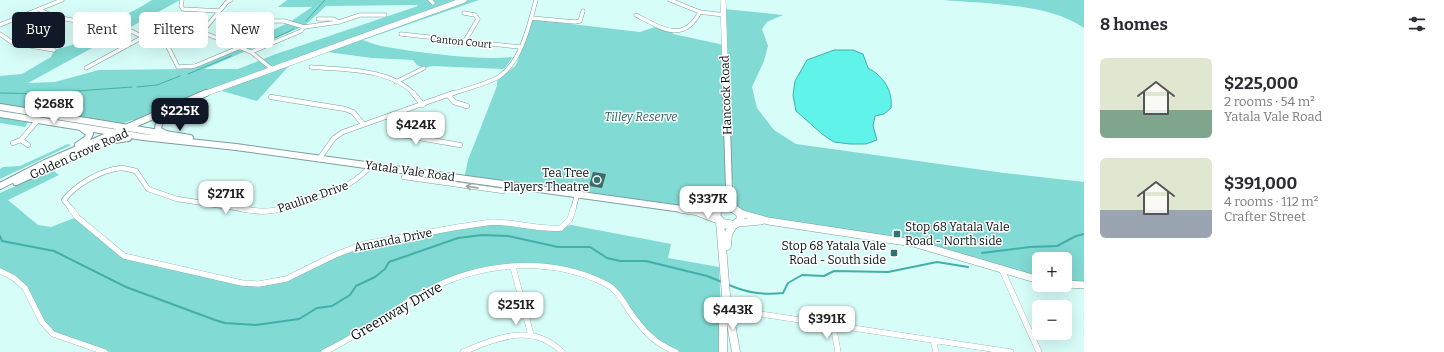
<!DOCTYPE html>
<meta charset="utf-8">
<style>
body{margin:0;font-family:Bitter,serif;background:#f7f7f7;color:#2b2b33;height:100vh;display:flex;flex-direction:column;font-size:15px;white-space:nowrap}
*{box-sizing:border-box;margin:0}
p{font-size:13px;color:#7c7c81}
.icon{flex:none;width:22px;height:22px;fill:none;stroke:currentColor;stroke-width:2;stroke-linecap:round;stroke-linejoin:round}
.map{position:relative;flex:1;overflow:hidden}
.panel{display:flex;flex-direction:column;background:#fff;width:360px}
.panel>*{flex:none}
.hud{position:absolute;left:12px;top:12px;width:380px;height:36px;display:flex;gap:8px}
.tools{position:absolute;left:1032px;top:252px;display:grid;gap:8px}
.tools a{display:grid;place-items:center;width:40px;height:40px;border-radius:6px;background:#fff;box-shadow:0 4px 16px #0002;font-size:20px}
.price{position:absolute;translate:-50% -34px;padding:0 9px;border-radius:8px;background:#fff;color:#222;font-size:13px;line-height:26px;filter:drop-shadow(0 1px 2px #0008)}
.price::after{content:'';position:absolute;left:50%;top:24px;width:12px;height:9px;margin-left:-6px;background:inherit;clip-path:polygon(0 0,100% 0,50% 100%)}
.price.on{background:#111827;color:#fff}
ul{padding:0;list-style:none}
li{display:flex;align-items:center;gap:12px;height:100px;padding:0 16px}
li span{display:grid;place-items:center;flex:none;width:112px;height:80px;border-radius:6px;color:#555}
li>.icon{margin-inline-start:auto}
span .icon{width:48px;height:48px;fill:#fffc;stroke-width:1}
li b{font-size:17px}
h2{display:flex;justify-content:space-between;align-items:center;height:48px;padding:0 16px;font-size:17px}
.pill{padding:0 14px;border-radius:6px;background:#fff;box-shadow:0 4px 16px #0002;font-size:14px;line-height:36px}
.pill.on{background:#111827;color:#fff}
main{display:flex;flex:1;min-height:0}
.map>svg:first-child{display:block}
.green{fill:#81dad3;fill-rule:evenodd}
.water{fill:#5ff3e9;stroke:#44afa8}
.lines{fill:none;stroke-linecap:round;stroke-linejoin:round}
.stream-far2{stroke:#44afa8;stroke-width:1}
.stream-far1{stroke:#44afa8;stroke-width:1.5}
.stream{stroke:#44afa8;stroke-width:2}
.building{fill:#466865}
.minor-far2-casing{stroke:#7c9f9c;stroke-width:4.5}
.minor-far1-casing{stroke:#7c9f9c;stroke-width:5.5}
.minor-casing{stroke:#7c9f9c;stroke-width:6}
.tertiary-casing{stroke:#7c9f9c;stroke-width:8}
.secondary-far2-casing{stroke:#7c9f9c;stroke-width:6}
.secondary-far1-casing{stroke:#7c9f9c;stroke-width:8}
.secondary-casing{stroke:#7c9f9c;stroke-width:9}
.minor-far2{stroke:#fff;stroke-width:3.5}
.minor-far1{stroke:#fff;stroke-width:4.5}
.minor{stroke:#fff;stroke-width:5.5}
.tertiary{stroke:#fff;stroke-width:7}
.secondary-far2{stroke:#fff;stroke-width:5.5}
.secondary-far1{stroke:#fff;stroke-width:6}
.secondary{stroke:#fff;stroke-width:8}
.oneway{stroke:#9ba09f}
.poi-dot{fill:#2c7570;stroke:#fff;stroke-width:1.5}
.labels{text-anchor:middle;stroke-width:3;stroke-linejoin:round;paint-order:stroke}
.far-street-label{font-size:10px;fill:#051110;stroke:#fff}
.street-label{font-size:12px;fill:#051110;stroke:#fff}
.park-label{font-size:12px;font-style:italic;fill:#23605c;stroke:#fff}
.poi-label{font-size:12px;fill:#051110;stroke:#fff;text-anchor:end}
.near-street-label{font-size:14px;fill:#051110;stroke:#fff}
</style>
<main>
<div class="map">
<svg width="1084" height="352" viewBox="0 0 1084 352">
<rect width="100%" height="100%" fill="#d7fdf9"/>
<path class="green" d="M152 0H180L28 83 55 82 99 70 191 69 290 22 312 7H278L287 0H479L363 40C378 47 395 48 411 51 445 55 479 60 513 57L504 69 432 66 424 68 417 65 413 60 372 58 327 52 289 66 257 101 222 91 254 76 143 120H132L115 126 0 107V76L22 74 51 57 54 50 72 45 87 37 81 34C105 22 130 15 152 0ZM417 5 418 6 276 54 238 69H204L304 26 326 6Z
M943 0H1084V28C1048 3 986 4 943 0Z
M724 9 783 15 767 22 762 29 768 46 764 61 752 87 757 108 774 130 796 144 1004 173 1084 182V285L1065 284V259H1039V279L933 247 760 221 738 212 728 155 729 190 723 207 707 210 464 179 468 160 497 86V81L516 65 532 21 536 20 640 32 658 26 672 32 673 34 724 45Z
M0 117 28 122 25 127 0 123Z
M68 144 71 145 0 179V169L3 167 20 166Z
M52 170 59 175 8 200 38 225 51 227 77 217 121 253 250 284 285 280 345 250 402 237 503 222 552 229 571 225 671 244 668 258 719 267 723 352H677L654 341 610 286 554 268 489 266 450 280 324 352H110L48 331 26 289 0 271V193Z"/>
<path class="water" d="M834 50H853L863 54 868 68C883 76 893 90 891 108L884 114 875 116 873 126 877 140 866 144H850L834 142 822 134 796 111 793 95 795 81 807 60Z"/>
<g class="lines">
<path class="stream-far2" d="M306 21 325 0
M275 38 294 29
M256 46 264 42
M188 74 231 56
M137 87 157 85 180 76
M0 93 53 94
M61 94 76 91 132 87"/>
<path class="stream-far1" d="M41 93 59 95 66 93"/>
<path class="stream" d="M0 236 2 241 54 251 126 287 215 320 225 323 256 325 299 319 317 308 332 306 350 295 356 286 375 277 385 269 389 262 458 238 482 235 508 236 558 247H590L607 258 620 261H646L707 276 722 282
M982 253 1030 247 1057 246 1076 236 1084 234
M729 285C748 293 763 295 783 293L788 283 802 275 824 276 834 271 888 272 937 262 968 267"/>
</g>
<path class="building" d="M593 172 606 174 602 188 589 186Z"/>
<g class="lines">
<defs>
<path id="minor-far2" d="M182 0 181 6 183 9 219 11
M231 0 227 2 202 32 251 52 271 68
M430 0 433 3
M670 0 700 12 724 15
M40 10 55 17 99 25
M464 13 475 15 478 19 465 41
M636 15C661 28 683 44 700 12
M531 18 575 22 580 21 583 11
M318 19H333L339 22
M220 20 235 14 264 21H284L304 27 301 31 251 52
M0 25 62 0
M304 27 339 22 360 15H385
M131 31 143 37
M0 34 13 43 54 50
M401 34 520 47
M170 36 166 43 178 67 195 66 238 48
M311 67C344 70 390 68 414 94
M86 68 143 37 203 33
M396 82 424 68
M451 94C463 90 490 83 500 76 522 60 529 25 536 0"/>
<path id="minor-far1" d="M413 93 423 105
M449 96 454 102 467 106
M271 97 345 109 353 112 363 124
M388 117 402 135 460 145
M13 143 21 140
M28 145 21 140 38 120
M319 159 334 138 343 132 453 93
M407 171 404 177 503 191 506 185
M72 210 64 200C75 185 101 170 121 168 125 168 131 170 136 171L148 189 177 199 249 210
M277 210C312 199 345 194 371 166
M573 210 577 195"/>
<path id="minor" d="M71 209 77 217 124 256 242 283 259 284 286 279 335 255 364 244 458 227 492 222C516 222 538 230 561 228L570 219 573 209
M243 209C255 211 268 213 280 209
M513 267 531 335
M1001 268 1039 352
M0 271 14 278 25 288 42 322 53 334 105 352
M727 309 1011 352
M833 324 838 352
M933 340 936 352
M324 352C359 336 389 312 423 293 478 262 548 255 606 284 616 289 622 300 628 309 641 328 653 343 676 352
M463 352C497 338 532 322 562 352"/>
<path id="tertiary" d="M740 213 768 221 913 243 1039 280
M739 223 761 221
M1065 284 1084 285"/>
<path id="secondary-far2" d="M723 0 726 94
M204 94 464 0"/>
<path id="secondary-far1" d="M0 107 190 138
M0 114 143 137 236 147 689 210
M164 133 158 130C158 119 167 116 176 111
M108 141 128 138
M78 145 87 139 90 134 83 129
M16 182 105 142
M0 186 45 163 206 93
M729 190 735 210
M723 207 729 190 726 93
M706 210 726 207 736 210"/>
<path id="secondary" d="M682 209 696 211 717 219
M718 209 716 216 722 223 734 225 741 220 740 213 734 209
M700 211 712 209
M720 222 726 295 736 352
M727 246 728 234 733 225
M723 352V315L725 300"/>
</defs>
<use href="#minor-far2" class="minor-far2-casing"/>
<use href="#minor-far1" class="minor-far1-casing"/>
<use href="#minor" class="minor-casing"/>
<use href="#tertiary" class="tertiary-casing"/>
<use href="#secondary-far2" class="secondary-far2-casing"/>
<use href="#secondary-far1" class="secondary-far1-casing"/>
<use href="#secondary" class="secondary-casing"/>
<use href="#minor-far2" class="minor-far2"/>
<use href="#minor-far1" class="minor-far1"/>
<use href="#minor" class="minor"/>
<use href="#tertiary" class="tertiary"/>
<use href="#secondary-far2" class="secondary-far2"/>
<use href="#secondary-far1" class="secondary-far1"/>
<use href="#secondary" class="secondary"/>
</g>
<defs><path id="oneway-shaft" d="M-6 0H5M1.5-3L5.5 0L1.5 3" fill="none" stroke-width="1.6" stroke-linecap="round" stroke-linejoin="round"/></defs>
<use class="oneway" href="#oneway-shaft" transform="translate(472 187) rotate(-172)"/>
<g class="poi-dot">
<circle cx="597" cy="180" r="4"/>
<rect x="893" y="230" width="8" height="8" rx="2"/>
<rect x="890" y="249" width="8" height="8" rx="2"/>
</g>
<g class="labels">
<g class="far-street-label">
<text transform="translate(461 41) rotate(6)" y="4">Canton Court</text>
</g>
<g class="street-label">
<text transform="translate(726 95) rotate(-92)" y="4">Hancock Road</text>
<text transform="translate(79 154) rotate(-24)" y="4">Golden Grove Road</text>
<text transform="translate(410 171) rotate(8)" y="4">Yatala Vale Road</text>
<text transform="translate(313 197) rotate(-19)" y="4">Pauline Drive</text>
<text transform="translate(393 240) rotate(-11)" y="4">Amanda Drive</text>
</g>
<g class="park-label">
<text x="641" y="121">Tilley Reserve</text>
</g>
<g class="poi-label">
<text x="589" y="177">Tea Tree<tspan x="589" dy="14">Players Theatre</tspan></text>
<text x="905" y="231" text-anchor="start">Stop 68 Yatala Vale<tspan x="905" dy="14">Road - North side</tspan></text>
<text x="886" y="250">Stop 68 Yatala Vale<tspan x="886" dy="14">Road - South side</tspan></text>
</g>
<g class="near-street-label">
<text transform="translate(396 311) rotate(-30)" y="5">Greenway Drive</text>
</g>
</g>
</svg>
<div class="tools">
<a>+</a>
<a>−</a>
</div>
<b class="price" style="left:54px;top:125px">$268K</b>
<b class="price on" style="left:180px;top:132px">$225K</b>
<b class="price" style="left:416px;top:146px">$424K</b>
<b class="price" style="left:226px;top:215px">$271K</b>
<b class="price" style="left:708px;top:220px">$337K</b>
<b class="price" style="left:516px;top:326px">$251K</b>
<b class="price" style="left:733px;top:331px">$443K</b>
<b class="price" style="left:827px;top:340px">$391K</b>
<div class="hud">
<a class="pill on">Buy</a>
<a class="pill">Rent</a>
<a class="pill">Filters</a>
<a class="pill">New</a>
</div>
</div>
<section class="panel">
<h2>8 homes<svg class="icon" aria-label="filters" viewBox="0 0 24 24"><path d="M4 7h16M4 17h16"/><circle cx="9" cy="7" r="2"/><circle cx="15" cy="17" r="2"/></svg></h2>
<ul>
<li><span style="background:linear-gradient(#dfe7d0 65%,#7fa58c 0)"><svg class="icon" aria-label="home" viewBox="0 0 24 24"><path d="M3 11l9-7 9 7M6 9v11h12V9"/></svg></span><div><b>$225,000</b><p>2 rooms · 54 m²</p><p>Yatala Vale Road</p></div></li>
<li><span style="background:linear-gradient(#dfe7d0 65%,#9aa5b1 0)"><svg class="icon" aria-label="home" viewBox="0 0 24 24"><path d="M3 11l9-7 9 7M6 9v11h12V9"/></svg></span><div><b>$391,000</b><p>4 rooms · 112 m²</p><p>Crafter Street</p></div></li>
</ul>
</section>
</main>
